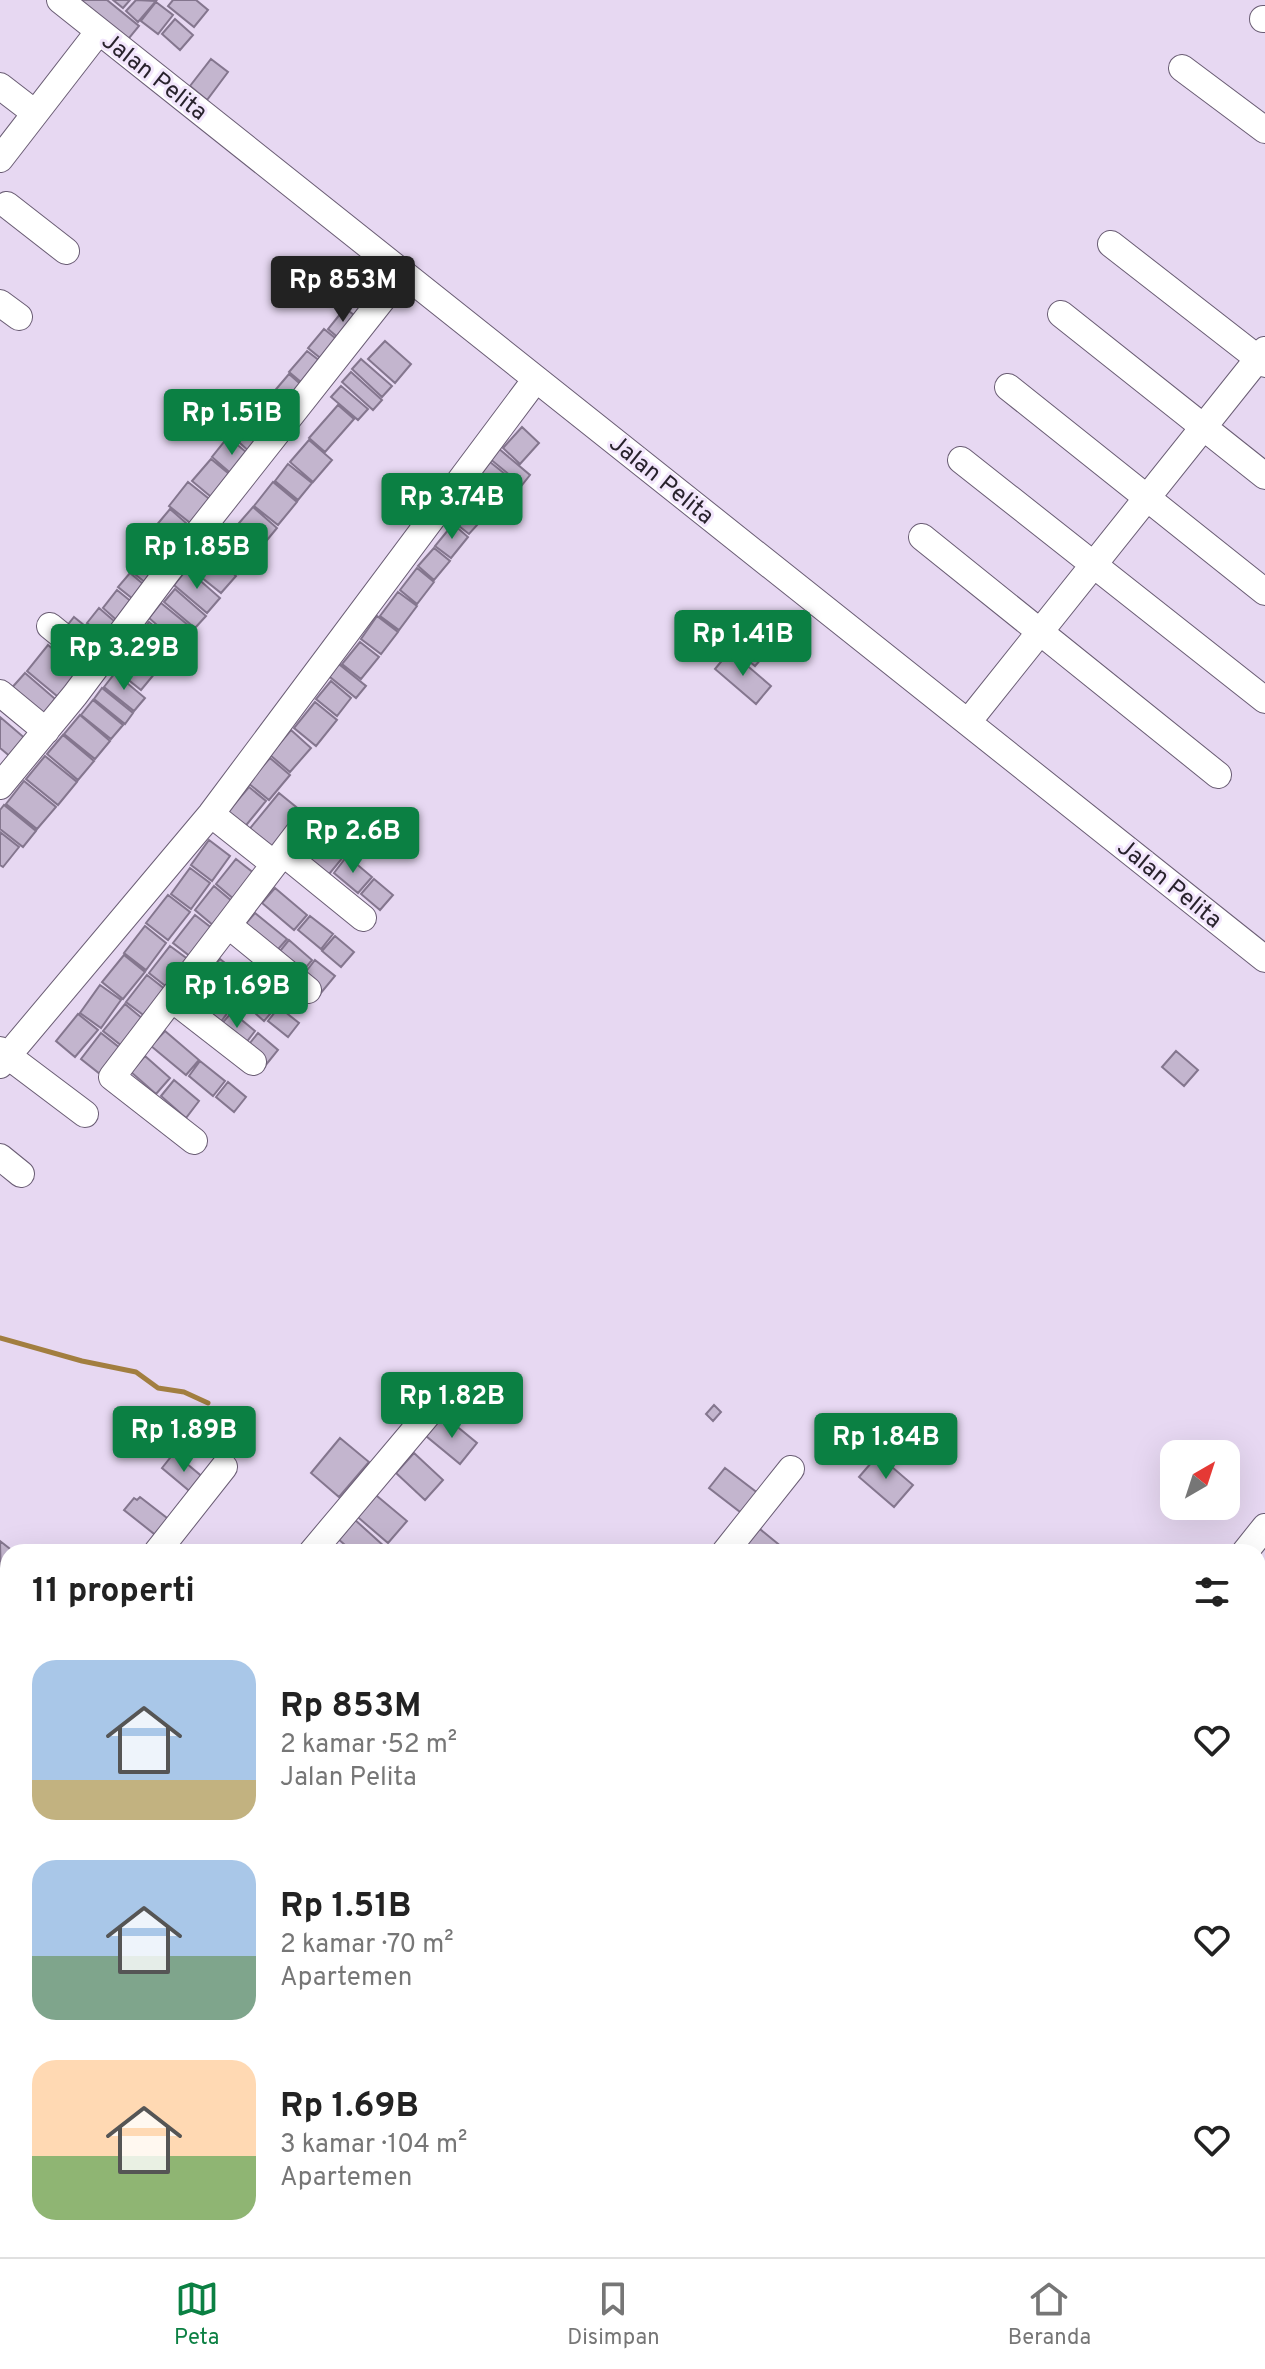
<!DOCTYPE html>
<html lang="id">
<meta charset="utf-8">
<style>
body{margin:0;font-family:Overpass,sans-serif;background:#f6f6f6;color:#222;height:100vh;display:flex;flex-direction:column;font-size:30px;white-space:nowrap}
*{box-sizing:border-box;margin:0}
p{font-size:26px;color:#767676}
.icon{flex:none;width:44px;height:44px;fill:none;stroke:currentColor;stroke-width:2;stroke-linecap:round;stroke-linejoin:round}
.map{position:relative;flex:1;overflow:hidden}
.panel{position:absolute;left:0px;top:1544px;width:1266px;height:714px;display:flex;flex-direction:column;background:#fff;border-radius:24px 24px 0 0;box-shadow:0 8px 32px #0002}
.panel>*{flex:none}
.needle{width:52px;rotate:39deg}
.tools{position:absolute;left:1160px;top:1440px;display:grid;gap:16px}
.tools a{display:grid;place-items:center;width:80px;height:80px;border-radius:16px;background:#fff;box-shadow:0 8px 32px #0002;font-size:40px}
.price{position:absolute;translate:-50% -68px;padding:0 18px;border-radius:8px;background:#0b8043;color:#fff;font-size:26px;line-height:52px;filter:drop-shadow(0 2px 4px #0008)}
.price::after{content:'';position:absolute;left:50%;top:48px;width:24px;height:18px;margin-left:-12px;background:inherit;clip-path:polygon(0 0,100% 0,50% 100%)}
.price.current{background:#222;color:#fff}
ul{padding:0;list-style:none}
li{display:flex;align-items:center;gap:24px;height:200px;padding:0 32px}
li span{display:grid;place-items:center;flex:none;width:224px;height:160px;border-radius:24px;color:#555}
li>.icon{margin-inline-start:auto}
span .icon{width:96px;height:96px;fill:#fffc;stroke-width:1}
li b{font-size:34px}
h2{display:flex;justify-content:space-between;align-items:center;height:96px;padding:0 32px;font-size:34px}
.tabs{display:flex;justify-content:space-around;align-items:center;height:112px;border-top:2px solid #e0e0e0;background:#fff;font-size:22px;color:#767676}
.tabs a{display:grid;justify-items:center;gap:4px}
.tabs .current{color:#0b8043}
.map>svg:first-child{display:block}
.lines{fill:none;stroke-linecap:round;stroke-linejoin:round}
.stream{stroke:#a27e40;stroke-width:5}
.building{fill:#c3b5ce;stroke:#84768e;stroke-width:2}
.minor-casing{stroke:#6a5d74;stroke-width:28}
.minor{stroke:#fff;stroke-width:26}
.labels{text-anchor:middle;stroke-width:6;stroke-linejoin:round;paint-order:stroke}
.street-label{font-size:24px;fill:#29232d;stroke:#f2e6fc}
</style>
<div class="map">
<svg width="1265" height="2257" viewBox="0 0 1265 2257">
<rect width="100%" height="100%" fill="#e7d8f2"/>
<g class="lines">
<path class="stream" d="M0 1338 82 1361 136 1372 158 1388 184 1392 208 1403"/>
</g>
<path class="building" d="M81 0H107L139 26 125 43Z
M113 0H130L123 8Z
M136 0 156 1 138 22 126 11Z
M173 0H196L208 10 194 27 168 6Z
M156 2 173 15 158 34 141 21Z
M175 19 193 35 180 50 162 34Z
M211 59 228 72 207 100 190 86Z
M345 308 359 319 341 340 328 329Z
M324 329 340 342 324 361 308 348Z
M385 341 411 364 395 383 368 359Z
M307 351 325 365 307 387 289 372Z
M361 359 392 386 382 397 352 369Z
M351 372 382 400 373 410 342 382Z
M289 374 306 389 289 409 272 394Z
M341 386 368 409 358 420 331 397Z
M271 397 286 411 270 429 255 415Z
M338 405 354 419 325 452 309 438Z
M250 415 270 431 251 453 232 436Z
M522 427 539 443 520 464 503 448Z
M228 437 252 457 235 477 212 457Z
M309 440 332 460 313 482 290 462Z
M498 448 530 475 522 485 489 458Z
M211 459 234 478 216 501 192 481Z
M490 462 520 486 511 498 481 474Z
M288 464 312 483 298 500 275 481Z
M486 480 501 493 486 510 472 498Z
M188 482 213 502 194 526 169 506Z
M273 482 297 502 278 525 254 506Z
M471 501 487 514 469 534 454 522Z
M253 507 277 528 258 551 233 530Z
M170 509 193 529 173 553 150 533Z
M453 524 468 537 451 558 435 546Z
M231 532 256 553 238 574 213 553Z
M144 533 173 556 162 571 133 547Z
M434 548 450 561 434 580 418 566Z
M211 555 236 576 221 593 196 573Z
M141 558 161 574 151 587 131 571Z
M417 568 434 582 417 604 400 590Z
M187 569 220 598 207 613 174 585Z
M130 573 149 589 138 603 118 587Z
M175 589 206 616 195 628 164 602Z
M117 590 138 607 122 625 103 608Z
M398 592 417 606 399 630 380 616Z
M161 603 194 630 181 646 149 618Z
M99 608 121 627 109 641 87 623Z
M377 616 398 632 381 654 361 639Z
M74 617 106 643 94 658 62 632Z
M149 622 179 647 164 665 134 640Z
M745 632 768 651 755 666 733 648Z
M360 642 379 657 361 679 342 664Z
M48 645 84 675 63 701 27 671Z
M140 649 161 666 141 690 120 673Z
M730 651 771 686 756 704 715 669Z
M335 661 366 686 356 698 325 673Z
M25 673 61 704 45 722 9 691Z
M115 673 145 698 134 711 104 687Z
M331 681 351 698 337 716 316 699Z
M102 688 133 713 125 724 94 699Z
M93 700 123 725 111 739 81 715Z
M315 702 337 720 316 746 294 728Z
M80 715 110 741 95 759 64 734Z
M0 717 27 740 12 758 0 748Z
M291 730 311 748 290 772 270 755Z
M63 735 94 761 78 780 47 754Z
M45 756 77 782 58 805 26 779Z
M270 758 290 775 269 800 248 783Z
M24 781 56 807 37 829 6 804Z
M249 787 266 801 243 829 225 815Z
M279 793 301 811 269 850 247 832Z
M4 805 36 831 23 847 0 829V810Z
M318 825 349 850 325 879 294 854Z
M0 832 19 847 3 867 0 865Z
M209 840 230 856 212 881 191 865Z
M347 856 372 877 358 893 334 873Z
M236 859 255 874 235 900 216 884Z
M190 868 210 883 191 909 171 894Z
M374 879 393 895 380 910 361 894Z
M214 886 233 902 214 926 195 910Z
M275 888 307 915 294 930 262 903Z
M168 895 190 912 168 940 146 923Z
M255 913 287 939 273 955 241 929Z
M195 915 213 929 191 957 173 943Z
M310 916 333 934 321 949 298 930Z
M145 926 166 943 146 970 124 953Z
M335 936 354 952 341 967 322 951Z
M289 940 312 960 299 976 276 956Z
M170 946 189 960 168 988 149 973Z
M124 955 145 972 123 999 102 982Z
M220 959 250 983 238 998 207 974Z
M315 960 335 976 320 994 301 978Z
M147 975 166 990 146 1017 126 1002Z
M100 985 121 1000 101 1028 80 1013Z
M252 985 277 1006 264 1021 240 1000Z
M198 986 229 1011 216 1028 184 1003Z
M125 1004 143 1019 122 1046 103 1031Z
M279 1007 299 1023 288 1037 268 1021Z
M232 1012 255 1031 242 1048 218 1028Z
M78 1014 98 1030 75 1057 56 1041Z
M165 1031 199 1060 186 1075 151 1046Z
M101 1033 120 1048 100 1074 81 1059Z
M258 1033 278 1050 265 1066 245 1049Z
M1176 1051 1198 1070 1184 1086 1162 1067Z
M145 1056 170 1078 156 1094 131 1072Z
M200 1061 225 1081 213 1096 189 1076Z
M174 1080 199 1101 186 1118 161 1096Z
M228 1082 246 1097 234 1112 216 1097Z
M714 1405 721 1412 713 1421 706 1414Z
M208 1414 239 1439 228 1452 198 1427Z
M443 1415 477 1443 460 1464 426 1436Z
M340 1438 369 1462 339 1497 311 1473Z
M174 1453 205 1479 193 1494 162 1468Z
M414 1453 443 1480 425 1500 396 1473Z
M878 1455 913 1485 894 1507 859 1477Z
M725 1468 759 1494 744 1515 709 1488Z
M371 1491 407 1521 388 1543 353 1513Z
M140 1497 176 1525 163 1541 124 1510 134 1498 137 1500Z
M354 1519 385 1547 380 1552H353L337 1538Z
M755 1525 788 1552H741Z
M0 1541 14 1552H8V1577L1 1585Z
M7 1723 8 1724V1759L0 1753V1732Z
M0 1793 8 1799V1825L0 1819Z
M0 1857 8 1863V1884L2 1892Z
M1258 1890 1265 1896 1263 1923 1258 1919Z
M3 1961 8 1965V1986L0 1979V1964Z
M8 2009V2044L7 2046 0 2040V2019Z
M8 2137V2167L0 2160V2147Z
M1258 2152 1265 2158V2186L1263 2189 1258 2186Z
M8 2193V2215L0 2209V2203Z
M43 2250H61L55 2257Z
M117 2250H140L134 2257H126Z
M148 2250H204L198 2257H142Z
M305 2250H322L317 2257Z
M365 2250H388L382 2257H359Z
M393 2250H420L424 2253 421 2257H402Z
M598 2250H620L613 2257H606Z
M750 2250H755L764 2257H744Z
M800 2250H817L825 2257H794Z
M904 2250H928L937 2257H912Z
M1111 2250H1146L1152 2255 1150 2257H1120Z"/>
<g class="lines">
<defs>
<path id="minor" d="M60 0 1265 959
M1263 19H1265
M1182 68 1265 130
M0 86 35 113
M0 159 99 31
M7 205 66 251
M1111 244 1265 364
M0 303 19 317
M1061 314 1265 476
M1008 387 1265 592
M961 460 1265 700
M922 537 1218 775
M50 626 98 665
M0 693 46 731
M968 722 1265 350
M0 786 75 695 168 571 403 273
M211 814 274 864
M283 853 363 918
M228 925 308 990
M172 999 253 1062
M0 1050 85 1114
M0 1065 211 814 536 379
M194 1141 112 1077 305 824
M0 1157 21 1174
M157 1552 224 1467
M312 1552 429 1413
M725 1552 791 1469
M1245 1552 1265 1527
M0 1698 8 1688
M0 1938 8 1928
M0 2068 8 2058
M0 2142 8 2133
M1258 2217 1265 2208
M258 2250 267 2257
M0 2251 8 2242
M208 2257 214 2250
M352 2257 357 2250
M432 2257 437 2250
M727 2257 733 2250
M855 2257 861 2250
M1082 2257 1088 2250
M1226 2257 1231 2250"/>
</defs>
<use href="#minor" class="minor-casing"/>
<use href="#minor" class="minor"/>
</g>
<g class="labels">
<g class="street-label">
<text transform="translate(155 76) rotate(38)" y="8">Jalan Pelita</text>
<text transform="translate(662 479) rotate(39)" y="8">Jalan Pelita</text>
<text transform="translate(1170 883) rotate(39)" y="8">Jalan Pelita</text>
</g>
</g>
</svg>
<div class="tools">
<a><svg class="needle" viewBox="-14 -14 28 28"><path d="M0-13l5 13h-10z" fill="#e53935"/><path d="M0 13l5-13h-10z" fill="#767676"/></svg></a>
</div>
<b class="price current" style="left:343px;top:324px">Rp 853M</b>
<b class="price" style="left:232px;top:457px">Rp 1.51B</b>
<b class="price" style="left:452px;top:541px">Rp 3.74B</b>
<b class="price" style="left:197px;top:591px">Rp 1.85B</b>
<b class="price" style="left:743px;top:678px">Rp 1.41B</b>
<b class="price" style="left:124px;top:692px">Rp 3.29B</b>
<b class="price" style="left:353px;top:875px">Rp 2.6B</b>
<b class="price" style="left:237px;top:1030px">Rp 1.69B</b>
<b class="price" style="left:452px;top:1440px">Rp 1.82B</b>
<b class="price" style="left:184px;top:1474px">Rp 1.89B</b>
<b class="price" style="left:886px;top:1481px">Rp 1.84B</b>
<section class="panel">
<h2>11 properti<svg class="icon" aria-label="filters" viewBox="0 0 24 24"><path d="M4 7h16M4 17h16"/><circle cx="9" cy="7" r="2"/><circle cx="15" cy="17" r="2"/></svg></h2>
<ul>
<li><span style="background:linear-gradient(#a9c7e8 75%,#c2b280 0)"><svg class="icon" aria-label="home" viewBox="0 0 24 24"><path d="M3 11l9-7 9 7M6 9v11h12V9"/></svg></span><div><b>Rp 853M</b><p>2 kamar · 52 m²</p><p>Jalan Pelita</p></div><svg class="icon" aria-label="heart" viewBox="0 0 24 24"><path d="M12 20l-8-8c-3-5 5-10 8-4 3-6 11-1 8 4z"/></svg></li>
<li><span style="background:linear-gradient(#a9c7e8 60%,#7fa58c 0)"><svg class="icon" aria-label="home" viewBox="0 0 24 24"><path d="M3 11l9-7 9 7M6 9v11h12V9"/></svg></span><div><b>Rp 1.51B</b><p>2 kamar · 70 m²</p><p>Apartemen</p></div><svg class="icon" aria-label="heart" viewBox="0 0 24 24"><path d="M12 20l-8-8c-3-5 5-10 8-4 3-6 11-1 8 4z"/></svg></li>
<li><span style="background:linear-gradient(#ffd9b3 60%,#8fb573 0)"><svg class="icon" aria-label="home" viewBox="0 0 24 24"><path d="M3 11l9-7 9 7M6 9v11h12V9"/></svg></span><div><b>Rp 1.69B</b><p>3 kamar · 104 m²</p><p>Apartemen</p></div><svg class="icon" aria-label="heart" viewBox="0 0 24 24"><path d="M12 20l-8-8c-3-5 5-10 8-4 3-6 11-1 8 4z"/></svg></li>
</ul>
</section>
</div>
<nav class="tabs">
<a class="current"><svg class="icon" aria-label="map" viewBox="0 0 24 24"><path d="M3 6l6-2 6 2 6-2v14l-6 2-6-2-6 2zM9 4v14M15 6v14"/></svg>Peta</a>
<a><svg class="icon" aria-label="saved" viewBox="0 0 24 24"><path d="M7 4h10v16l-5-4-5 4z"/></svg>Disimpan</a>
<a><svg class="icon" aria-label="home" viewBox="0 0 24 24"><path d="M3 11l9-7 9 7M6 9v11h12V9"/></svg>Beranda</a>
</nav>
